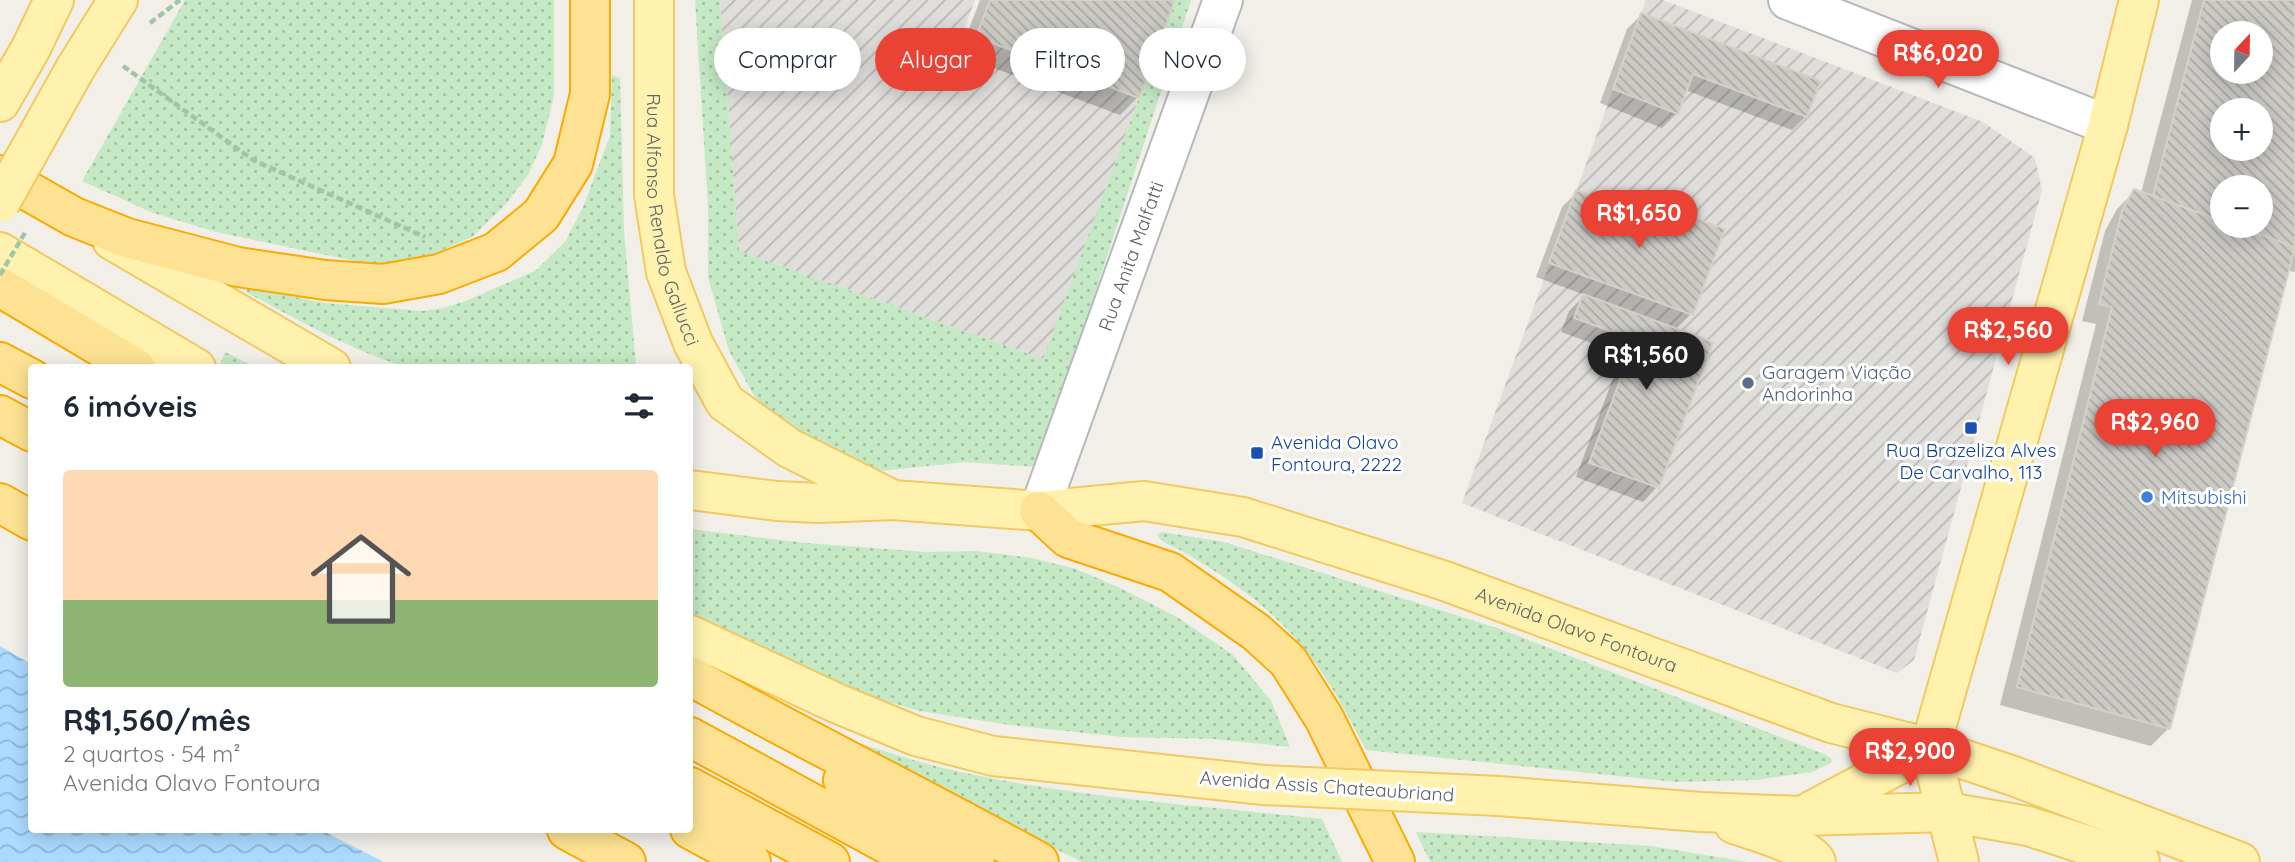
<!DOCTYPE html>
<html lang="pt">
<meta charset="utf-8">
<style>
body{margin:0;font-family:Quicksand,sans-serif;background:#f2f2f3;color:#1f2937;height:100vh;display:flex;flex-direction:column;font-size:26px;white-space:nowrap}
*{box-sizing:border-box;margin:0}
p{font-size:23px;color:#747a83}
.icon{flex:none;width:38px;height:38px;fill:none;stroke:currentColor;stroke-width:2;stroke-linecap:round;stroke-linejoin:round}
.map{position:relative;flex:1;overflow:hidden}
.sheet{position:absolute;left:28px;top:364px;width:665px;height:469px;display:flex;flex-direction:column;background:#fff;border-radius:7px;box-shadow:0 4px 18px #0003}
.sheet>*{flex:none}
.hud{position:absolute;left:714px;top:28px;width:665px;height:63px;display:flex;gap:14px}
.needle{width:46px;rotate:22deg}
.fabs{position:absolute;left:2210px;top:21px;display:grid;gap:14px}
.fabs a{display:grid;place-items:center;width:63px;height:63px;border-radius:50%;background:#fff;box-shadow:0 4px 18px #0003;font-size:35px}
.price{position:absolute;translate:-50% -60px;padding:0 16px;border-radius:24px;background:#ea4335;color:#fff;font-size:23px;line-height:46px;filter:drop-shadow(0 2px 4px #0008)}
.price::after{content:'';position:absolute;left:50%;top:42px;width:21px;height:16px;margin-left:-10px;background:inherit;clip-path:polygon(0 0,100% 0,50% 100%)}
.price.selected{background:#222;color:#fff}
ul{padding:0;list-style:none}
li{display:grid;align-content:center;gap:14px;height:371px;padding:0 35px}
li+li{border-top:2px solid #e0e1e3}
li span{display:grid;place-items:center;height:217px;border-radius:7px;color:#555}
li>.icon{margin-inline-start:auto}
span .icon{width:126px;height:126px;fill:#fffc;stroke-width:1}
li b{font-size:30px}
h2{display:flex;justify-content:space-between;align-items:center;height:84px;padding:0 35px;font-size:30px}
.tag{padding:0 24px;border-radius:32px;background:#fff;box-shadow:0 4px 18px #0003;font-size:24px;line-height:63px}
.tag.selected{background:#ea4335;color:#fff}
.map>svg:first-child{display:block}
.industrial{fill:url(#industrial-furrows)}
.green{fill:url(#green-dots)}
.water{fill:url(#water-waves)}
.shadow{fill:#0003;fill-rule:evenodd}
.building{fill:url(#building-back-hatch);stroke:#d6d1c6;stroke-width:2;fill-rule:evenodd}
.lines{fill:none;stroke-linecap:round;stroke-linejoin:round}
.minor-casing{stroke:#b5b8bc;stroke-width:42}
.major-casing{stroke:#f2c960;stroke-width:42}
.highway-casing{stroke:#f9ab00;stroke-width:42}
.path{stroke:#9cc7a9;stroke-width:4.5;stroke-dasharray:7 3.5;stroke-linecap:butt}
.minor{stroke:#fff;stroke-width:38}
.major{stroke:#fff2af;stroke-width:38}
.highway{stroke:#fde293;stroke-width:38}
.major-bridge-casing{stroke:#f2c960;stroke-width:42;stroke-linecap:butt}
.path-bridge{stroke:#9cc7a9;stroke-width:4.5;stroke-dasharray:7 3.5;stroke-linecap:butt}
.major-bridge{stroke:#fff2af;stroke-width:38}
.service-dot{fill:#5c6f8a;stroke:#fff;stroke-width:2.5}
.transit-dot{fill:#1a4fb4;stroke:#fff;stroke-width:2.5}
.shop-dot{fill:#3f7fe0;stroke:#fff;stroke-width:2.5}
.labels{text-anchor:middle;stroke-width:6;stroke-linejoin:round;paint-order:stroke}
.street-label{font-size:19px;fill:#5f6368;stroke:#fff}
.service-label{font-size:19px;fill:#4e5e75;stroke:#fff;text-anchor:start}
.transit-label{font-size:19px;fill:#164399;stroke:#fff;text-anchor:start}
.shop-label{font-size:19px;fill:#366cbe;stroke:#fff;text-anchor:start}
</style>
<div class="map">
<svg width="2295" height="862" viewBox="0 0 2295 862">
<defs>
<pattern id="industrial-furrows" width="10" height="10" patternUnits="userSpaceOnUse" patternTransform="scale(1.75)"><rect width="10" height="10" fill="#e0deda"/><path d="M-1 1l2-2M0 10L10 0M9 11l2-2" fill="none" stroke="#b9b8b5"/></pattern>
<pattern id="green-dots" width="8" height="8" patternUnits="userSpaceOnUse" patternTransform="scale(1.75)"><rect width="8" height="8" fill="#c5e8c5"/><path d="M2 2h.1M6 6h.1" fill="none" stroke="#a3c0a4" stroke-width="1.8" stroke-linecap="round"/></pattern>
<pattern id="water-waves" width="16" height="10" patternUnits="userSpaceOnUse" patternTransform="scale(1.75)"><rect width="16" height="10" fill="#aadaff"/><path d="M0 5q4-4 8 0t8 0" fill="none" stroke="#8eb4d2"/></pattern>
<pattern id="building-back-hatch" width="6" height="6" patternUnits="userSpaceOnUse" patternTransform="scale(1.75)"><rect width="6" height="6" fill="#cccac5"/><path d="M-1 5l2 2M0 0l6 6M5-1l2 2" fill="none" stroke="#a9a8a4"/></pattern>
</defs>
<rect width="100%" height="100%" fill="#f1efe8"/>
<path class="industrial" d="M720 0H975L963 32 1139 98 1043 359 739 251Z
M1646 0H1663L1983 122 2035 158 2042 190 1914 660 1897 673 1462 503Z"/>
<path class="green" d="M185 0H554V95L542 144 528 175 506 204 472 237 411 264 374 265 216 232 151 212 82 181Z
M695 0H720L739 251 1043 359 1175 0H1191L1038 467 965 462 872 472 829 452 757 401 729 351 708 277V206Z
M612 75 620 78 624 231 636 367H405C348 349 298 320 246 292L248 287 324 303 422 311 443 308 463 302 535 271 565 242 583 207 610 136Z
M225 352 255 367H219Z
M690 529 806 543 926 552 977 551 1032 558 1076 569 1118 587 1177 617 1233 655 1271 701 1290 747 1214 739 1123 737 1010 725 920 711 848 690 690 614Z
M1162 532 1224 542 1500 629 1824 754 1832 759 1831 763 1812 772 1755 780 1676 782 1366 750C1333 686 1308 641 1250 596 1228 579 1203 563 1178 549 1170 545 1160 542 1157 534Z
M811 727C854 741 898 757 943 768 1067 797 1195 805 1322 819L1342 862H1082Z
M1416 832 1651 846 1747 862H1430Z"/>
<path class="water" d="M0 646 31 664 32 830H321L384 862H0Z"/>
<path class="shadow" d="M980 0H1173L1138 97 1120 115 959 55Z
M2192 0H2295V271L2293 272 2287 269 2169 728 2151 746 2000 705 2096 324 2082 321 2105 231 2117 209 2135 191 2141 193ZM2222 33H2261V72H2222ZM2222 110H2261V149H2222ZM2222 187H2261V226H2222Z
M1641 15 1806 116 1792 130 1685 90 1677 113 1662 128 1600 103 1627 29Z
M1577 192 1637 215 1649 203 1691 314 1675 330 1711 343 1657 487 1643 502 1576 477 1622 354 1561 332 1569 311 1585 295 1536 277 1562 207Z"/>
<path class="building" d="M990 0H1175L1139 98 976 37Z
M2204 0H2295V247L2237 226H2261V187H2222V221L2153 196ZM2222 33H2261V72H2222ZM2222 110H2261V149H2222Z
M1641 13 1821 81 1807 117 1693 74 1678 114 1613 89Z
M2134 189 2222 221V226H2237L2295 247 2170 729 2017 687 2112 307 2099 304 2122 211Z
M1576 190 1643 215 1649 201 1725 229 1693 315 1549 263Z
M1583 294 1713 342 1659 488 1589 463 1635 340 1574 318Z"/>
<g class="lines">
<defs>
<g id="minor">
<path d="M1788 0 2108 125"/>
<path id="s1" d="M1039 511 1223 0"/>
</g>
<g id="major">
<path id="s2" d="M654 0V195L666 272 693 343 725 402 789 448 891 499"/>
<path d="M75 69 118 0"/>
<path d="M0 102 31 48 54 0"/>
<path d="M112 240 331 368"/>
<path d="M0 252 196 368"/>
<path id="s3" d="M690 490 777 501 819 503 893 500 1039 511 1144 501 1243 517 1442 580 1831 723 1930 748 2016 777 2240 862"/>
<path d="M690 635 836 703 916 736 993 756 1264 785"/>
<path d="M1499 796 1701 812 1801 816 1947 812 2028 826 2140 862"/>
<path d="M1811 811 1930 748"/>
<path d="M1734 824C1751 830 1809 846 1816 862"/>
<path d="M1959 862 1930 748 2108 125 2139 0"/>
</g>
<path id="highway" d="M0 175 74 217 127 238 238 267 325 280 383 284 439 274 496 252 541 215 573 164 590 94V0
M0 287 136 368
M0 362 32 379
M0 415 32 432
M0 503 32 521
M1039 511 1068 538 1170 572 1256 632 1288 661 1324 718 1395 862
M690 676C805 740 923 798 1039 862
M690 737 920 862
M843 780 887 811 975 862
M690 787 830 862
M690 829 751 862
M567 830 626 862"/>
</defs>
<use href="#minor" class="minor-casing"/>
<use href="#major" class="major-casing"/>
<use href="#highway" class="highway-casing"/>
<path class="path" d="M150 23 180 0
M123 66 253 160 425 237"/>
<use href="#minor" class="minor"/>
<use href="#major" class="major"/>
<use href="#highway" class="highway"/>
<defs>
<path id="major-bridge" d="M0 203 75 69
M1264 785 1499 796"/>
</defs>
<use href="#major-bridge" class="major-bridge-casing"/>
<path class="path-bridge" d="M0 275 26 231"/>
<use href="#major-bridge" class="major-bridge"/>
</g>
<circle class="service-dot" cx="1748" cy="383" r="7"/>
<g class="transit-dot">
<rect x="1964" y="421" width="14" height="14" rx="3.5"/>
<rect x="1250" y="446" width="14" height="14" rx="3.5"/>
</g>
<circle class="shop-dot" cx="2147" cy="497" r="7"/>
<g class="labels">
<g class="street-label">
<text dy="7" stroke="none"><textPath href="#s2" startOffset="222">Rua Alfonso Renaldo Gallucci</textPath></text>
<text dy="7" stroke="none"><textPath href="#s1" startOffset="271">Rua Anita Malfatti</textPath></text>
<text dy="7" stroke="none"><textPath href="#s3" startOffset="908">Avenida Olavo Fontoura</textPath></text>
<text transform="translate(1327 786) rotate(4)" y="7">Avenida Assis Chateaubriand</text>
</g>
<g class="service-label">
<text x="1762" y="379">Garagem Viação<tspan x="1762" dy="22">Andorinha</tspan></text>
</g>
<g class="transit-label">
<text x="1271" y="449">Avenida Olavo<tspan x="1271" dy="22">Fontoura, 2222</tspan></text>
<text x="1971" y="457" text-anchor="middle">Rua Brazeliza Alves<tspan x="1971" dy="22">De Carvalho, 113</tspan></text>
</g>
<g class="shop-label">
<text x="2161" y="504">Mitsubishi</text>
</g>
</g>
</svg>
<div class="fabs">
<a><svg class="needle" viewBox="-14 -14 28 28"><path d="M0-13l5 13h-10z" fill="#e53935"/><path d="M0 13l5-13h-10z" fill="#747a83"/></svg></a>
<a>+</a>
<a>−</a>
</div>
<b class="price" style="left:1938px;top:90px">R$6,020</b>
<b class="price" style="left:1639px;top:250px">R$1,650</b>
<b class="price" style="left:2008px;top:367px">R$2,560</b>
<b class="price selected" style="left:1646px;top:392px">R$1,560</b>
<b class="price" style="left:2155px;top:459px">R$2,960</b>
<b class="price" style="left:1910px;top:788px">R$2,900</b>
<div class="hud">
<a class="tag">Comprar</a>
<a class="tag selected">Alugar</a>
<a class="tag">Filtros</a>
<a class="tag">Novo</a>
</div>
<section class="sheet">
<h2>6 imóveis<svg class="icon" aria-label="filters" viewBox="0 0 24 24"><path d="M4 7h16M4 17h16"/><circle cx="9" cy="7" r="2"/><circle cx="15" cy="17" r="2"/></svg></h2>
<ul>
<li><span style="background:linear-gradient(#ffd9b3 60%,#8fb573 0)"><svg class="icon" aria-label="home" viewBox="0 0 24 24"><path d="M3 11l9-7 9 7M6 9v11h12V9"/></svg></span><div><b>R$1,560/mês</b><p>2 quartos · 54 m²</p><p>Avenida Olavo Fontoura</p></div></li>
</ul>
</section>
</div>
